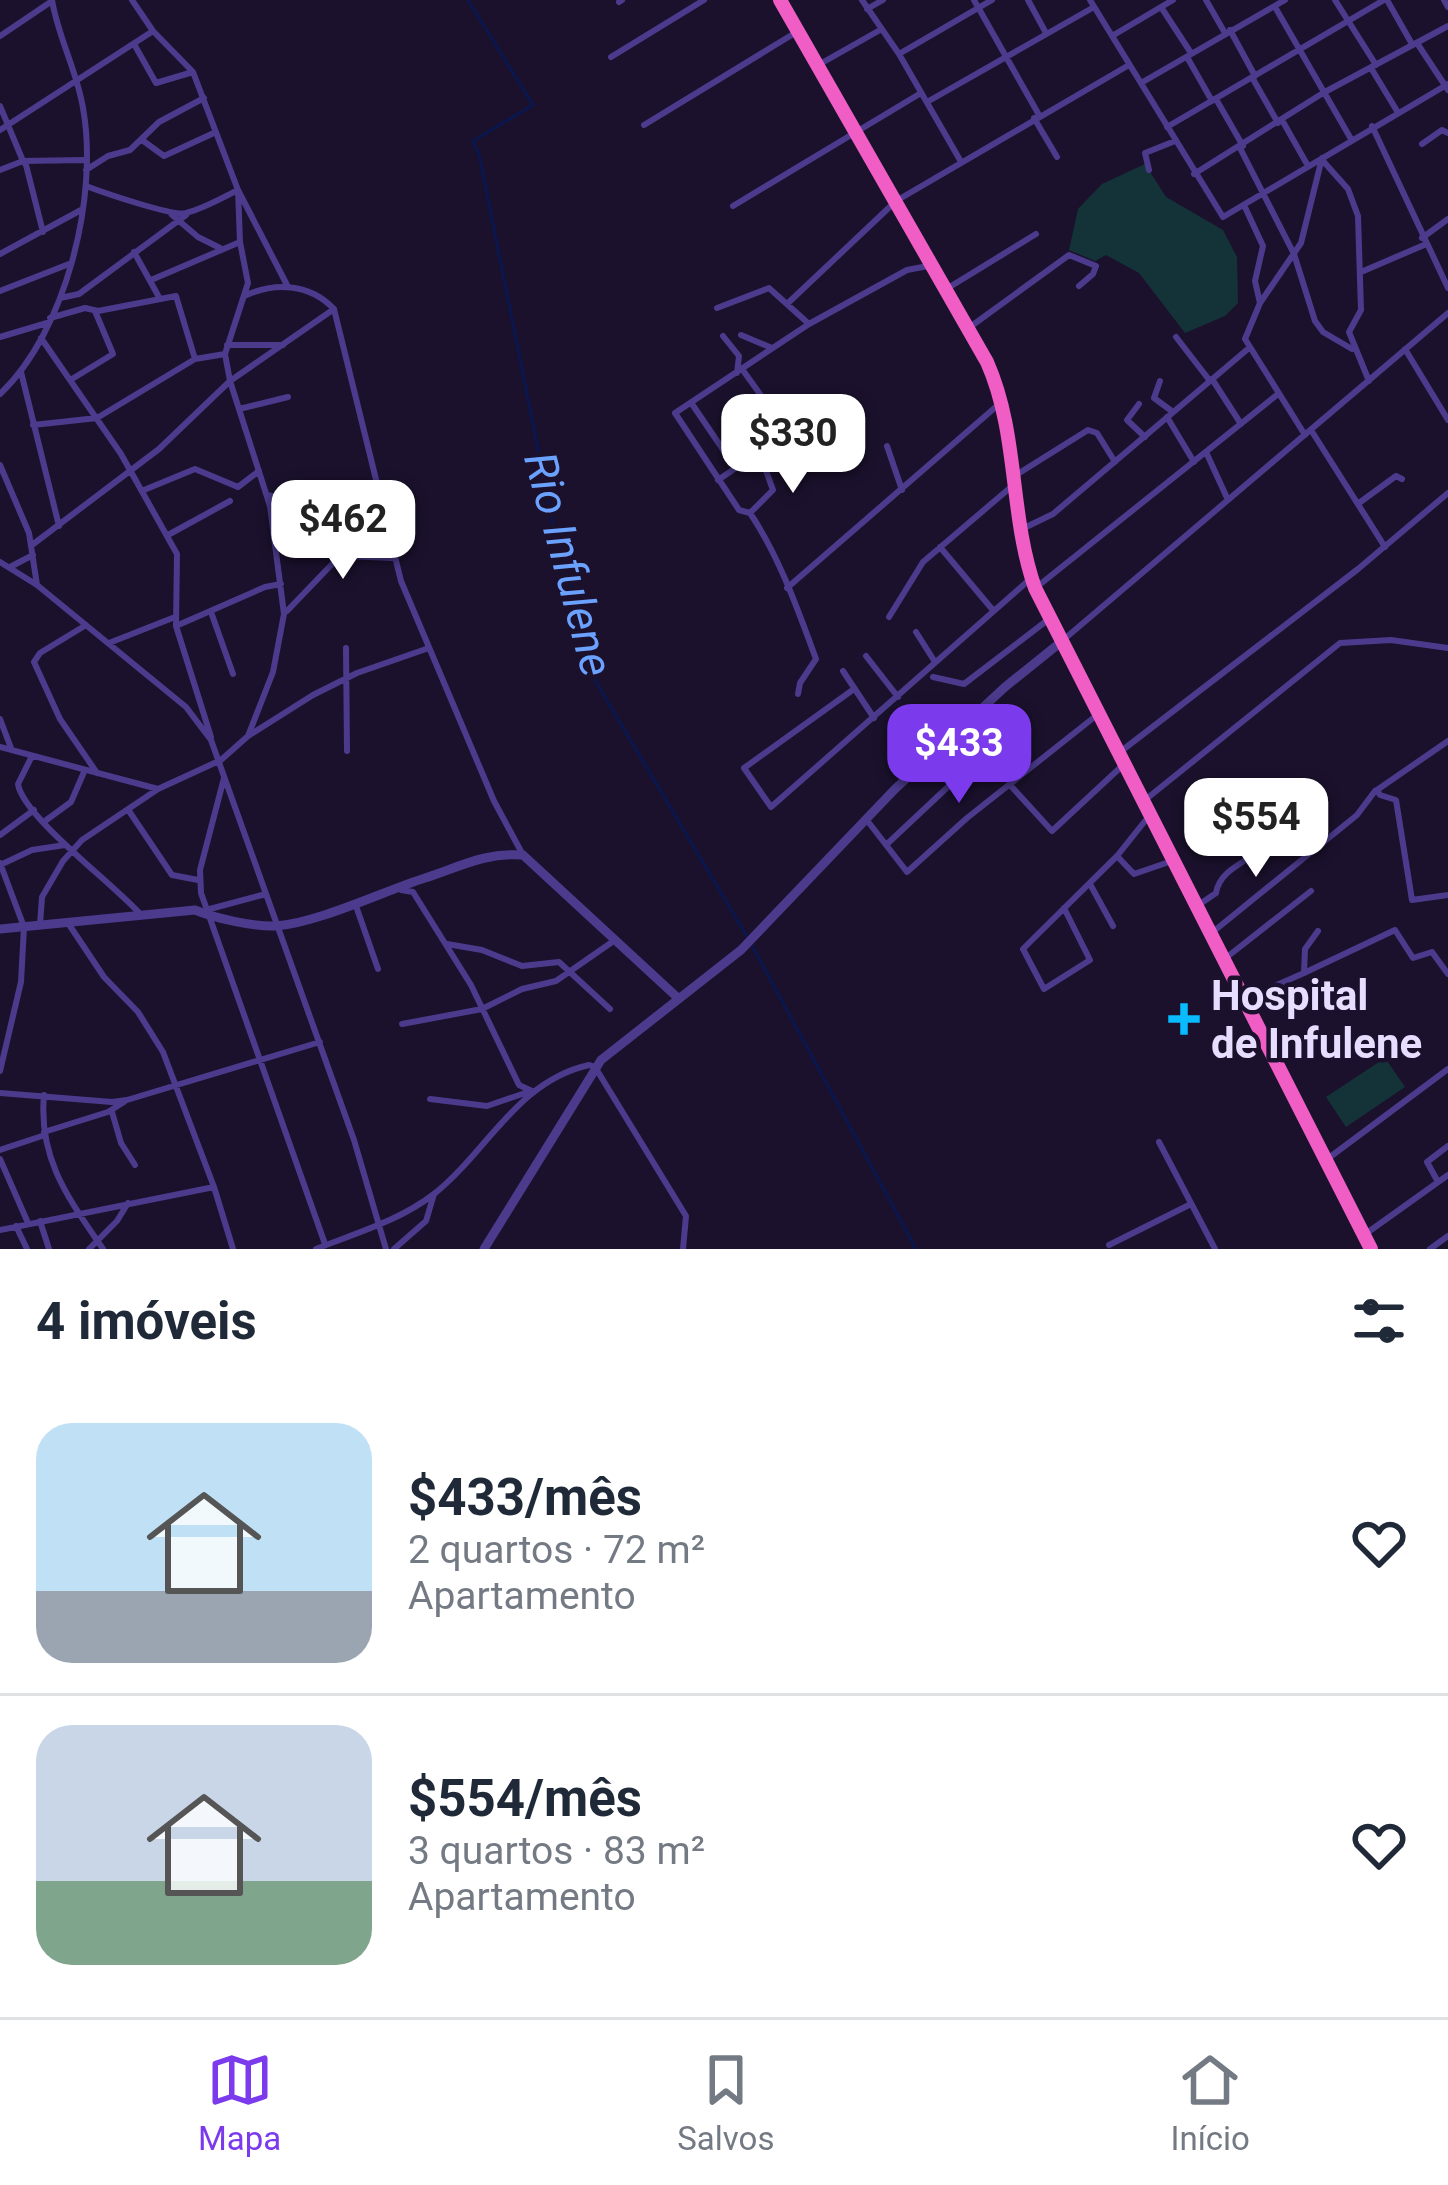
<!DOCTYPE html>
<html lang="pt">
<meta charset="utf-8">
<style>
body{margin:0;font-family:Roboto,sans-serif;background:#f6f6f7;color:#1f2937;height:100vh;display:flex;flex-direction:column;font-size:45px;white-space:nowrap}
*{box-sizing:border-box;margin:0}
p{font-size:39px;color:#747a83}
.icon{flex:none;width:66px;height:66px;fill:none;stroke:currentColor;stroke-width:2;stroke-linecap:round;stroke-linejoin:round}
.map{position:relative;height:1249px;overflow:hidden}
.details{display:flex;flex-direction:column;background:#fff;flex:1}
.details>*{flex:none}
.price{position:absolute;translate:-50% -102px;padding:0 27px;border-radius:24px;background:#fff;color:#222;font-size:39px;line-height:78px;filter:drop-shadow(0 3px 6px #0008)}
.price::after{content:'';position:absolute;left:50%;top:72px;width:36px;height:27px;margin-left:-18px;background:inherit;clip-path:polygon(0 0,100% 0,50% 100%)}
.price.current{background:#7c3aed;color:#fff}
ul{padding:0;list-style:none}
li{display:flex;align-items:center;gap:36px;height:300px;padding:0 36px}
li+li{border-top:3px solid #e0e1e3}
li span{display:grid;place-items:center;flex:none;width:336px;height:240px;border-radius:36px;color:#555}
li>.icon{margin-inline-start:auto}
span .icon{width:144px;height:144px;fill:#fffc;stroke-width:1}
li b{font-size:51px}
h2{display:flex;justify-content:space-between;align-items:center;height:144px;padding:0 36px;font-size:51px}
.tab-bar{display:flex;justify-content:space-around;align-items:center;height:168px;border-top:3px solid #e0e1e3;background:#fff;font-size:33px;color:#747a83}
.tab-bar a{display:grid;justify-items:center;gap:6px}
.tab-bar .current{color:#7c3aed}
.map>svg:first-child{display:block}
.green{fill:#143338}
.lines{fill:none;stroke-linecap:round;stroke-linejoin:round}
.stream{stroke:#0a164e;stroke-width:3}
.minor{stroke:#4c3b8d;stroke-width:6}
.tertiary{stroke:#4c3b8d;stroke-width:9}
.trunk{stroke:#f05ec5;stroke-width:14}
.poi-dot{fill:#09bbff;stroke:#1b112d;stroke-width:4.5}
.labels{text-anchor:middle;stroke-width:9;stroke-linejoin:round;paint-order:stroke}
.poi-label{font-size:42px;font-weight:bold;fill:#e7ddff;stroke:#1b112d;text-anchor:start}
.water-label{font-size:45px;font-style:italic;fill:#6ba1ff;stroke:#1b112d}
</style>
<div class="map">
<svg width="1448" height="1249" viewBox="0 0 1448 1249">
<rect width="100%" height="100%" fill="#1b112d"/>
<path class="green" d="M1145 164 1166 197 1223 230 1237 257 1238 303 1225 316 1185 333 1139 273 1106 255 1095 261 1069 250 1078 209 1102 184Z
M1385 1058 1405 1087 1346 1127 1326 1097Z"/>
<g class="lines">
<path class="stream" d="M468 0 533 105 473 141 479 154 554 529 591 650 596 682 749 940 916 1249"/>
<path class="minor" d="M862 0 899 54 960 160
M974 0 1039 115
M1028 0 1046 33
M1090 0 1223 217 1448 84
M1206 0 1225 33
M1335 0 1376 65
M1387 0 1412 44
M1444 0 1448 7
M619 2 622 0
M1161 7 1191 53
M1275 7 1351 139
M867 9 883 0
M1230 30 1255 76
M0 36 52 1
M1112 36 1173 0
M1417 43 1448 90
M134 44 156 83 193 72
M899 54 992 0
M611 57 704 0
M1187 57 1212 101
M820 64 880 30
M1371 68 1397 111
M1253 79 1278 123
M1141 83 1285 0
M1216 99 1243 146
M927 102 1094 7
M0 106 23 161 84 160
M1034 118 1057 157
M1282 120 1308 166
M644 125 795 33
M1372 126 1448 288
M1167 127 1384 0
M0 130 153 31
M142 140 164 156 216 132
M1422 144 1442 130 1448 133
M1240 148 1294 254 1315 321 1323 332 1352 349
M1323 161 1348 189 1358 216 1361 310 1349 332 1369 381
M0 170 23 161 26 165 43 232
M86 170 108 156 130 150 159 122 204 98
M1149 170 1145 153 1175 141
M1194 174 1323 93 1448 26
M86 186C102 192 174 217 186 213 203 209 222 198 238 190L287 285
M1244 205 1263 246 1255 281 1260 303
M733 206 921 93
M171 214 198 237 220 248
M1422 238 1448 219
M134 252 160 299
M0 254 81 210
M1361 272 1424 245
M151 280 240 242
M948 288 1036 234
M0 291 69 264
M244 296C275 282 309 283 334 309L401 581 494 801 523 855
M60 298 79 294 186 215
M787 304 896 201 1129 65
M717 308 769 288 809 324
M50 318 85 308 98 311 176 296 195 359
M970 327 1069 255 1096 266 1093 274 1079 286
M741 335 772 348
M723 336 739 356 737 373
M0 337 47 323
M1176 337 1210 381
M41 338 121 454 177 554 176 626 211 737
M227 345H283
M1405 349 1448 420
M742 369 775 415 756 432
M21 372 59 526
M72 379 113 354 95 311
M1212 379 1241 424
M1160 381 1154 398 1173 412
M0 394C66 332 99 196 83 108 77 71 58 37 52 0
M692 404 724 451
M1139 404 1127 420 1145 437
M239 409 288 397
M1167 417 1194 462
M33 425 97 418 195 359 225 354
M1311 430 1385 547
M1305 435 1245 339 1260 303 1301 243 1322 158
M887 446 902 490
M1206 452 1228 500
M0 465 29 533 37 585
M1016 475 1088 430 1097 433 1115 462
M718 480 749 459
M144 490 195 469 238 487 259 471
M267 495 318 505 345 556 392 558
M1359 503 1396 476 1402 479
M750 513 773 490 765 468 797 445
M1022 529 1053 514 1249 348
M168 535 230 501
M32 545 159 449 230 381 334 309
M940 547 992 609
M0 562 37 585 186 707 211 740 354 1140 386 1249
M10 567 33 555
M1038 586 1278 394
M787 588 998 405
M287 611 335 561 386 528
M211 612 233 674
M889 617 923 562 1011 487
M86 625 40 653 34 662 60 719 97 773
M176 626 265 587 281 584
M916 632 935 662
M1062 641 1448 313
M109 643 175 617
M346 648 347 751
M866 656 898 697
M843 671 874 718
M933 677 964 684 1049 619
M854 689 744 768 771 807 1029 580
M798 694 800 683 816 659C798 610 779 556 750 513L739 510 675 413 809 324 907 270 928 266
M0 719 11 748
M248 736 313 695 357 673 426 649
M1448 741 1377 790 1380 795 1396 800 1412 900 1448 895
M0 747 158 789
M1120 752 1358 569 1448 493
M32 756 18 784C23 817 115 885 140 914
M224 778 200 870 201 893 325 1244
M1010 785 1052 831 1122 766
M1145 800 1340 643 1391 640 1448 648
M129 811 172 875 198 880
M866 819 907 872 967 818 1097 715
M45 821 71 802 84 772
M0 835 34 810
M886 845 952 783 930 756
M1117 856 1134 874 1172 861
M0 863 24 927 21 982 0 1071
M0 865 32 850 65 845
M1090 884 1113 926
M401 890 413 892 471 985 519 1085 534 1092
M1200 904 1216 893C1221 861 1269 859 1278 827
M356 906 378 969
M1064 908 1090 960 1044 989 1023 949 1034 938 1117 856 1149 816
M206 910 266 894
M68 923 104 977 138 1012 163 1052 214 1187 233 1249
M40 925 42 897 63 861 82 840 158 789 221 760 248 736 273 672 284 614 270 506 230 381 225 354 248 283 240 242 238 190 193 72 153 31 132 0
M1214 931 1357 815 1375 791
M447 944 482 950 522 966 559 962 610 1009
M1227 957 1311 891
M1304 973 1395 930 1413 958 1432 952 1448 974
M1247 998 1304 973 1305 949 1318 931
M402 1024 482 1009 522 989 556 981 615 940
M0 1093 112 1102 127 1100 320 1042
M44 1095C38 1159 69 1199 103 1249
M430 1099 487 1106 528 1092
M112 1112 121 1143 135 1165
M44 1132 108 1112 124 1102
M1159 1142 1215 1249
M0 1150 45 1135
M0 1159 28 1223
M1326 1160 1448 1069
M1438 1182 1427 1162 1448 1146
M40 1221 49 1249
M16 1226 27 1249
M0 1230 214 1187
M1364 1235 1448 1175
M1109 1245 1189 1205
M89 1249 117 1221 128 1203
M316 1249C356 1233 399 1221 434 1194 487 1152 517 1081 589 1065L595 1067 686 1216 683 1249
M394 1249 426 1221 434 1194
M1430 1249 1448 1236"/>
<path class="tertiary" d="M0 929 195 910C214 918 254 927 276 926 318 923 384 891 425 878 459 867 486 852 523 855L679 999
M484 1249 601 1060 741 950 895 789 1005 687 1061 642"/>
<path class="trunk" d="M780 0 987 362C1019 434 1009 514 1035 588L1371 1249"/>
</g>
<path class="poi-dot" d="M1178 1001h12v12h12v12h-12v12h-12v-12h-12v-12h12z"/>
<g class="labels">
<g class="poi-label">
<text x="1211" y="1010">Hospital<tspan x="1211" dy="48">de Infulene</tspan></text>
</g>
<g class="water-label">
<text transform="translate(569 564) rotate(75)" y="16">Rio Infulene</text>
</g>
</g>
</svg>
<b class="price" style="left:793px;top:496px">$330</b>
<b class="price" style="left:343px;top:582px">$462</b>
<b class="price current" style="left:959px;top:806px">$433</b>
<b class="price" style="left:1256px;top:880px">$554</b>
</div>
<section class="details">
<h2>4 imóveis<svg class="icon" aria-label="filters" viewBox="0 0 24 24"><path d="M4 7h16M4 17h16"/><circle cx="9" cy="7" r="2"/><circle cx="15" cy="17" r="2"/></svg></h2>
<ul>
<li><span style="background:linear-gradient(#bfe0f5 70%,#9aa5b1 0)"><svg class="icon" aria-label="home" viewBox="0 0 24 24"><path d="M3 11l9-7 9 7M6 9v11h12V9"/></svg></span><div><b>$433/mês</b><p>2 quartos · 72 m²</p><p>Apartamento</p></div><svg class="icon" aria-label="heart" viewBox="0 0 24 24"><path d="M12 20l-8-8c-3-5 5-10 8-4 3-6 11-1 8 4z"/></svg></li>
<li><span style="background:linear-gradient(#c9d6e8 65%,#7fa58c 0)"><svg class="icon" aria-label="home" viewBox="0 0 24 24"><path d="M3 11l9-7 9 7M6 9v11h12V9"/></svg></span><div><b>$554/mês</b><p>3 quartos · 83 m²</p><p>Apartamento</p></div><svg class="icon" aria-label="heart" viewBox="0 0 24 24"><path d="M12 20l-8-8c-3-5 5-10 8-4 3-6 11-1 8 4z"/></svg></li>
</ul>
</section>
<nav class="tab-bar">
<a class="current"><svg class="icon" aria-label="map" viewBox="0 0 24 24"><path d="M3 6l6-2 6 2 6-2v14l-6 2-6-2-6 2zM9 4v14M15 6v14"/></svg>Mapa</a>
<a><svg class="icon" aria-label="saved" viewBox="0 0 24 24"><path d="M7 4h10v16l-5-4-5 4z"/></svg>Salvos</a>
<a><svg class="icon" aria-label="home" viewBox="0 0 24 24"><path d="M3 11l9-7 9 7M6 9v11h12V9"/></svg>Início</a>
</nav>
